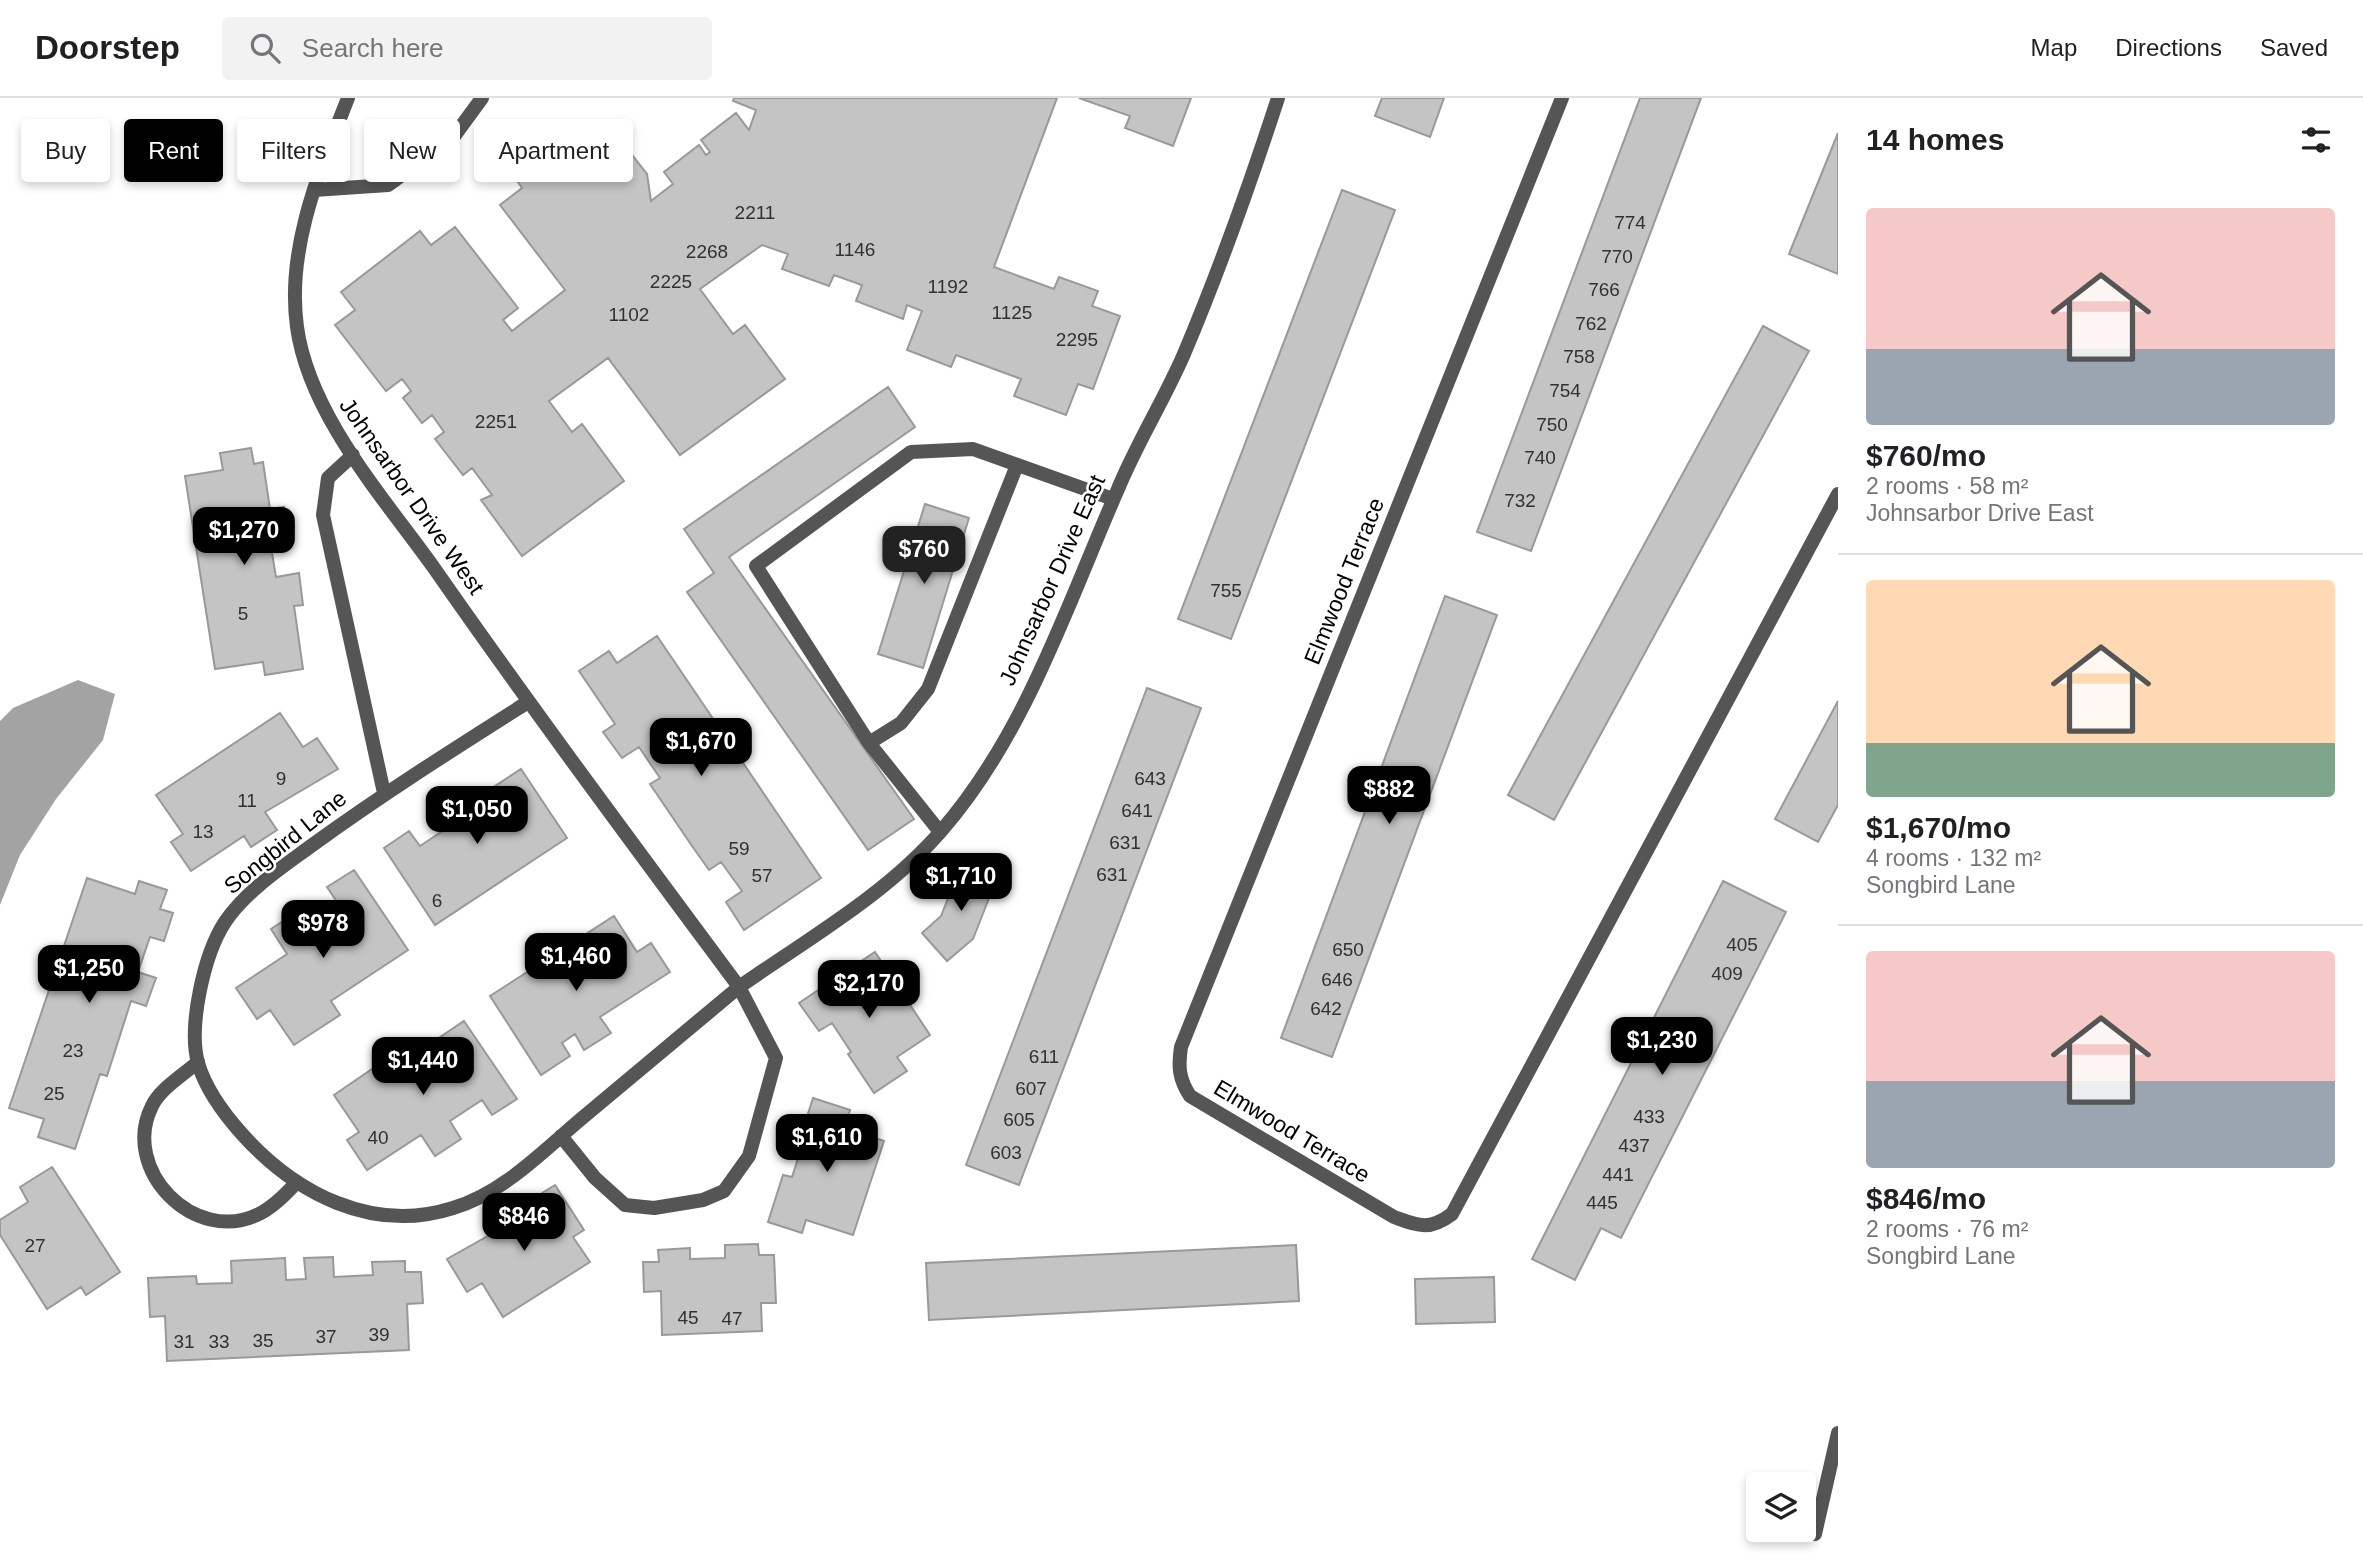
<!DOCTYPE html>
<meta charset="utf-8">
<style>
body{margin:0;font-family:Arial,sans-serif;background:#f2f2f2;color:#202124;height:100vh;display:flex;flex-direction:column;font-size:26px;white-space:nowrap}
*{box-sizing:border-box;margin:0}
p{font-size:23px;color:#757577}
.icon{flex:none;width:38px;height:38px;fill:none;stroke:currentColor;stroke-width:2;stroke-linecap:round;stroke-linejoin:round}
.map{position:relative;flex:1;overflow:hidden}
.panel{display:flex;flex-direction:column;background:#fff;width:525px}
.panel>*{flex:none}
.top-card{position:absolute;left:21px;top:21px;width:665px;height:63px;display:flex;gap:14px}
.buttons{position:absolute;left:1746px;top:1374px;display:grid;gap:14px}
.buttons a{display:grid;place-items:center;width:70px;height:70px;border-radius:7px;background:#fff;box-shadow:0 4px 10px #0003;font-size:35px}
.price{position:absolute;translate:-50% -60px;padding:0 16px;border-radius:14px;background:#000;color:#fff;font-size:23px;line-height:46px;filter:drop-shadow(0 2px 4px #0008)}
.price::after{content:'';position:absolute;left:50%;top:42px;width:21px;height:16px;margin-left:-10px;background:inherit;clip-path:polygon(0 0,100% 0,50% 100%)}
.price.active{background:#222;color:#fff}
ul{padding:0;list-style:none}
li{display:grid;align-content:center;gap:14px;height:371px;padding:0 28px}
li+li{border-top:2px solid #e0e0e0}
li span{display:grid;place-items:center;height:217px;border-radius:7px;color:#555}
li>.icon{margin-inline-start:auto}
span .icon{width:126px;height:126px;fill:#fffc;stroke-width:1}
li b{font-size:30px}
h2{display:flex;justify-content:space-between;align-items:center;height:84px;padding:0 28px;font-size:30px}
.pill{padding:0 24px;border-radius:7px;background:#fff;box-shadow:0 4px 10px #0003;font-size:24px;line-height:63px}
.pill.active{background:#000;color:#fff}
header{display:flex;align-items:center;gap:42px;box-sizing:border-box;height:98px;padding:0 35px;background:#fff;border-bottom:2px solid #e0e0e0}
header strong{font-size:33px}
nav{display:flex;gap:38px;margin-inline-start:auto;font-size:24px}
.search{width:490px;height:63px;background:#f2f2f2;display:flex;align-items:center;gap:18px;box-sizing:border-box;padding:0 24px;border-radius:7px;color:#757577;font-size:26px}
main{display:flex;flex:1;min-height:0}
.map>svg:first-child{display:block}
.water{fill:#a3a3a3}
.building{fill:#c4c4c4;stroke:#999;stroke-width:2}
.lines{fill:none;stroke-linecap:round;stroke-linejoin:round}
.lane{stroke:#555;stroke-width:14}
.street{stroke:#555;stroke-width:14}
.labels{text-anchor:middle;stroke-width:5;stroke-linejoin:round;paint-order:stroke}
.number-label{font-size:19px;fill:#313131}
.street-label{font-size:23px;fill:#000;stroke:#fff}
</style>
<header>
<strong>Doorstep</strong>
<div class="search"><svg class="icon" aria-label="search" viewBox="0 0 24 24"><circle cx="10" cy="10" r="6"/><path d="M15 15l6 6"/></svg>Search here</div>
<nav><a>Map</a><a>Directions</a><a>Saved</a></nav>
</header>
<main>
<div class="map">
<svg width="1838" height="1466" viewBox="0 0 1838 1466">
<rect width="100%" height="100%" fill="#fff"/>
<path class="water" d="M78 582 115 596 103 642 56 701 20 757 0 807V623L13 610Z"/>
<path class="building" d="M734 0H1057L994 169 1054 191 1059 179 1098 193 1092 208 1120 218 1093 291 1078 286 1066 317 1014 298 1021 281 956 257 951 269 907 252 922 213 907 207 903 221 856 203 862 187 834 177 829 188 782 171 788 156 762 147 700 191 733 236 745 227 785 281 680 357 608 260 549 303 572 334 582 326 624 383 522 458 481 402 492 397 472 370 463 377 435 341 444 334 432 317 422 325 403 300 411 293 402 281 386 293 335 227 355 212 341 194 420 133 431 147 455 129 518 210 503 222 512 233 565 192 500 107 522 90 513 77 575 29 588 47 610 29 647 76 651 103 673 86 664 74 699 47 706 57 710 54 701 42 736 15 749 32 756 12 733 3Z
M1079 0H1191L1173 48 1125 30 1130 18Z
M1382 0H1444L1430 39 1375 18Z
M1640 0H1701L1531 453 1477 434Z
M1838 35V176L1789 156Z
M1342 92 1395 112 1231 541 1178 521Z
M1763 228 1809 253 1554 722 1508 697Z
M888 289 915 329 729 459 914 721 868 752 687 494 714 475 684 431Z
M251 350 254 366 263 364 270 411 284 409 289 440 270 443 276 479 299 475 303 507 294 508 303 571 265 577 263 564 215 571 185 378 223 372 220 355Z
M925 406 969 420 923 570 878 556Z
M1445 498 1497 517 1332 959 1281 940Z
M657 538 821 780 744 832 726 804 742 793 721 764 709 772 692 748 650 686 660 680 639 649 622 660 603 634 615 626 579 573 609 553 617 565Z
M1147 590 1201 610 1019 1087 966 1067Z
M1838 603V707L1818 744 1775 721Z
M280 615 303 649 317 640 338 671 265 714 277 732 251 749 244 738 191 773 171 744 183 736 156 697Z
M521 671 567 740 435 827 384 750 409 733 420 748 450 728 439 710 465 693 472 703Z
M978 761 994 767 984 792 991 795 973 841 947 863 922 835 941 818 956 780 969 784Z
M354 772 408 852 331 903 340 917 294 947 270 912 257 921 236 890 287 856 271 831 298 813 309 828 339 807 327 789Z
M87 780 135 796 139 783 167 792 160 811 173 815 164 843 150 839 138 874 156 880 146 908 131 903 107 978 100 976 75 1051 38 1039 44 1021 9 1010Z
M1723 783 1786 814 1621 1140 1601 1130 1575 1182 1532 1161Z
M614 818 637 854 651 845 670 874 600 919 611 935 584 952 575 936 562 945 570 958 541 977 490 898Z
M875 854 930 937 897 959 907 973 874 995 848 956 851 954 832 925 819 933 799 905Z
M464 923 517 1001 492 1017 482 1002 450 1023 461 1041 435 1058 421 1037 367 1072 347 1042 359 1034 334 997 378 967 384 977Z
M813 1000 850 1012 844 1030 884 1043 853 1137 806 1122 802 1135 768 1124 783 1077 792 1079 802 1048 798 1047Z
M52 1069 120 1174 86 1197 81 1189 47 1211 0 1137V1122L28 1104 20 1089Z
M555 1087 584 1132 573 1139 590 1164 503 1219 482 1185 467 1194 447 1161 518 1121 513 1113Z
M758 1146 759 1157H774L776 1205H761L762 1233 662 1237 661 1193 644 1194 643 1164H659L658 1152 690 1150V1161L725 1160V1147Z
M1296 1147 1299 1203 929 1222 926 1165Z
M333 1159 334 1179 373 1177 372 1164 405 1163V1174H421L423 1205 407 1206 409 1252 167 1263 165 1218 150 1219 148 1180 196 1178 197 1186 232 1185 231 1163 285 1160 286 1182 306 1181 304 1160Z
M1494 1179 1495 1224 1416 1226 1415 1181Z"/>
<g class="lines">
<path class="lane" d="M1562 0 1181 949C1178 969 1179 981 1190 998L1394 1119C1419 1128 1429 1133 1452 1116L1838 396
M314 92 388 87 452 41 482 0
M869 645 901 625 928 591 1017 367
M940 734 869 645 756 468 911 354 973 351 1113 401
M198 964C184 976 160 991 152 1008 120 1071 194 1148 259 1116 273 1109 285 1097 295 1086
M1815 1436 1838 1335"/>
<path class="street" d="M348 0C320 72 286 150 297 229 309 317 384 400 434 470 533 612 636 750 739 889 808 841 887 796 942 732 1026 635 1067 507 1118 391 1137 345 1164 302 1184 256 1219 173 1250 86 1278 0
M353 357 328 380 323 417 384 695
M528 604C454 651 381 697 311 748 281 770 246 793 225 824 204 856 188 928 198 965 206 992 224 1016 242 1036 295 1095 372 1136 453 1110 503 1095 542 1054 581 1021 634 977 687 933 739 889L776 960 749 1058 724 1093 703 1102 654 1110 625 1107 595 1080 561 1038"/>
</g>
<g class="labels">
<g class="number-label">
<text x="755" y="121">2211</text>
<text x="1630" y="131">774</text>
<text x="855" y="158">1146</text>
<text x="707" y="160">2268</text>
<text x="1617" y="165">770</text>
<text x="671" y="190">2225</text>
<text x="948" y="195">1192</text>
<text x="1604" y="198">766</text>
<text x="1012" y="221">1125</text>
<text x="629" y="223">1102</text>
<text x="1591" y="232">762</text>
<text x="1077" y="248">2295</text>
<text x="1579" y="265">758</text>
<text x="1565" y="299">754</text>
<text x="496" y="330">2251</text>
<text x="1552" y="333">750</text>
<text x="1540" y="366">740</text>
<text x="1520" y="409">732</text>
<text x="1226" y="499">755</text>
<text x="243" y="522">5</text>
<text x="281" y="687">9</text>
<text x="1150" y="687">643</text>
<text x="247" y="709">11</text>
<text x="1137" y="719">641</text>
<text x="203" y="740">13</text>
<text x="1125" y="751">631</text>
<text x="739" y="757">59</text>
<text x="1112" y="783">631</text>
<text x="762" y="784">57</text>
<text x="437" y="809">6</text>
<text x="1742" y="853">405</text>
<text x="1348" y="858">650</text>
<text x="1727" y="882">409</text>
<text x="1337" y="888">646</text>
<text x="1326" y="917">642</text>
<text x="73" y="959">23</text>
<text x="1044" y="965">611</text>
<text x="1031" y="997">607</text>
<text x="54" y="1002">25</text>
<text x="1649" y="1025">433</text>
<text x="1019" y="1028">605</text>
<text x="378" y="1046">40</text>
<text x="1634" y="1054">437</text>
<text x="1006" y="1061">603</text>
<text x="1618" y="1083">441</text>
<text x="1602" y="1111">445</text>
<text x="35" y="1154">27</text>
<text x="688" y="1226">45</text>
<text x="732" y="1227">47</text>
<text x="379" y="1243">39</text>
<text x="326" y="1245">37</text>
<text x="263" y="1249">35</text>
<text x="184" y="1250">31</text>
<text x="219" y="1250">33</text>
</g>
<g class="street-label">
<text transform="translate(412 398) rotate(55)" y="8">Johnsarbor Drive West</text>
<text transform="translate(1052 482) rotate(-66)" y="8">Johnsarbor Drive East</text>
<text transform="translate(1344 483) rotate(-68)" y="8">Elmwood Terrace</text>
<text transform="translate(285 744) rotate(-39)" y="8">Songbird Lane</text>
<text transform="translate(1292 1033) rotate(31)" y="8">Elmwood Terrace</text>
</g>
</g>
</svg>
<div class="buttons">
<a><svg class="icon" aria-label="layers" viewBox="0 0 24 24"><path d="M12 4l9 5-9 5-9-5zM3 14l9 5 9-5"/></svg></a>
</div>
<b class="price" style="left:244px;top:469px">$1,270</b>
<b class="price active" style="left:924px;top:488px">$760</b>
<b class="price" style="left:701px;top:680px">$1,670</b>
<b class="price" style="left:1389px;top:728px">$882</b>
<b class="price" style="left:477px;top:748px">$1,050</b>
<b class="price" style="left:961px;top:815px">$1,710</b>
<b class="price" style="left:323px;top:862px">$978</b>
<b class="price" style="left:576px;top:895px">$1,460</b>
<b class="price" style="left:89px;top:907px">$1,250</b>
<b class="price" style="left:869px;top:922px">$2,170</b>
<b class="price" style="left:1662px;top:979px">$1,230</b>
<b class="price" style="left:423px;top:999px">$1,440</b>
<b class="price" style="left:827px;top:1076px">$1,610</b>
<b class="price" style="left:524px;top:1155px">$846</b>
<div class="top-card">
<a class="pill">Buy</a>
<a class="pill active">Rent</a>
<a class="pill">Filters</a>
<a class="pill">New</a>
<a class="pill">Apartment</a>
</div>
</div>
<section class="panel">
<h2>14 homes<svg class="icon" aria-label="filters" viewBox="0 0 24 24"><path d="M4 7h16M4 17h16"/><circle cx="9" cy="7" r="2"/><circle cx="15" cy="17" r="2"/></svg></h2>
<ul>
<li><span style="background:linear-gradient(#f6c9c9 65%,#9aa5b1 0)"><svg class="icon" aria-label="home" viewBox="0 0 24 24"><path d="M3 11l9-7 9 7M6 9v11h12V9"/></svg></span><div><b>$760/mo</b><p>2 rooms · 58 m²</p><p>Johnsarbor Drive East</p></div></li>
<li><span style="background:linear-gradient(#ffd9b3 75%,#7fa58c 0)"><svg class="icon" aria-label="home" viewBox="0 0 24 24"><path d="M3 11l9-7 9 7M6 9v11h12V9"/></svg></span><div><b>$1,670/mo</b><p>4 rooms · 132 m²</p><p>Songbird Lane</p></div></li>
<li><span style="background:linear-gradient(#f6c9c9 60%,#9aa5b1 0)"><svg class="icon" aria-label="home" viewBox="0 0 24 24"><path d="M3 11l9-7 9 7M6 9v11h12V9"/></svg></span><div><b>$846/mo</b><p>2 rooms · 76 m²</p><p>Songbird Lane</p></div></li>
</ul>
</section>
</main>
